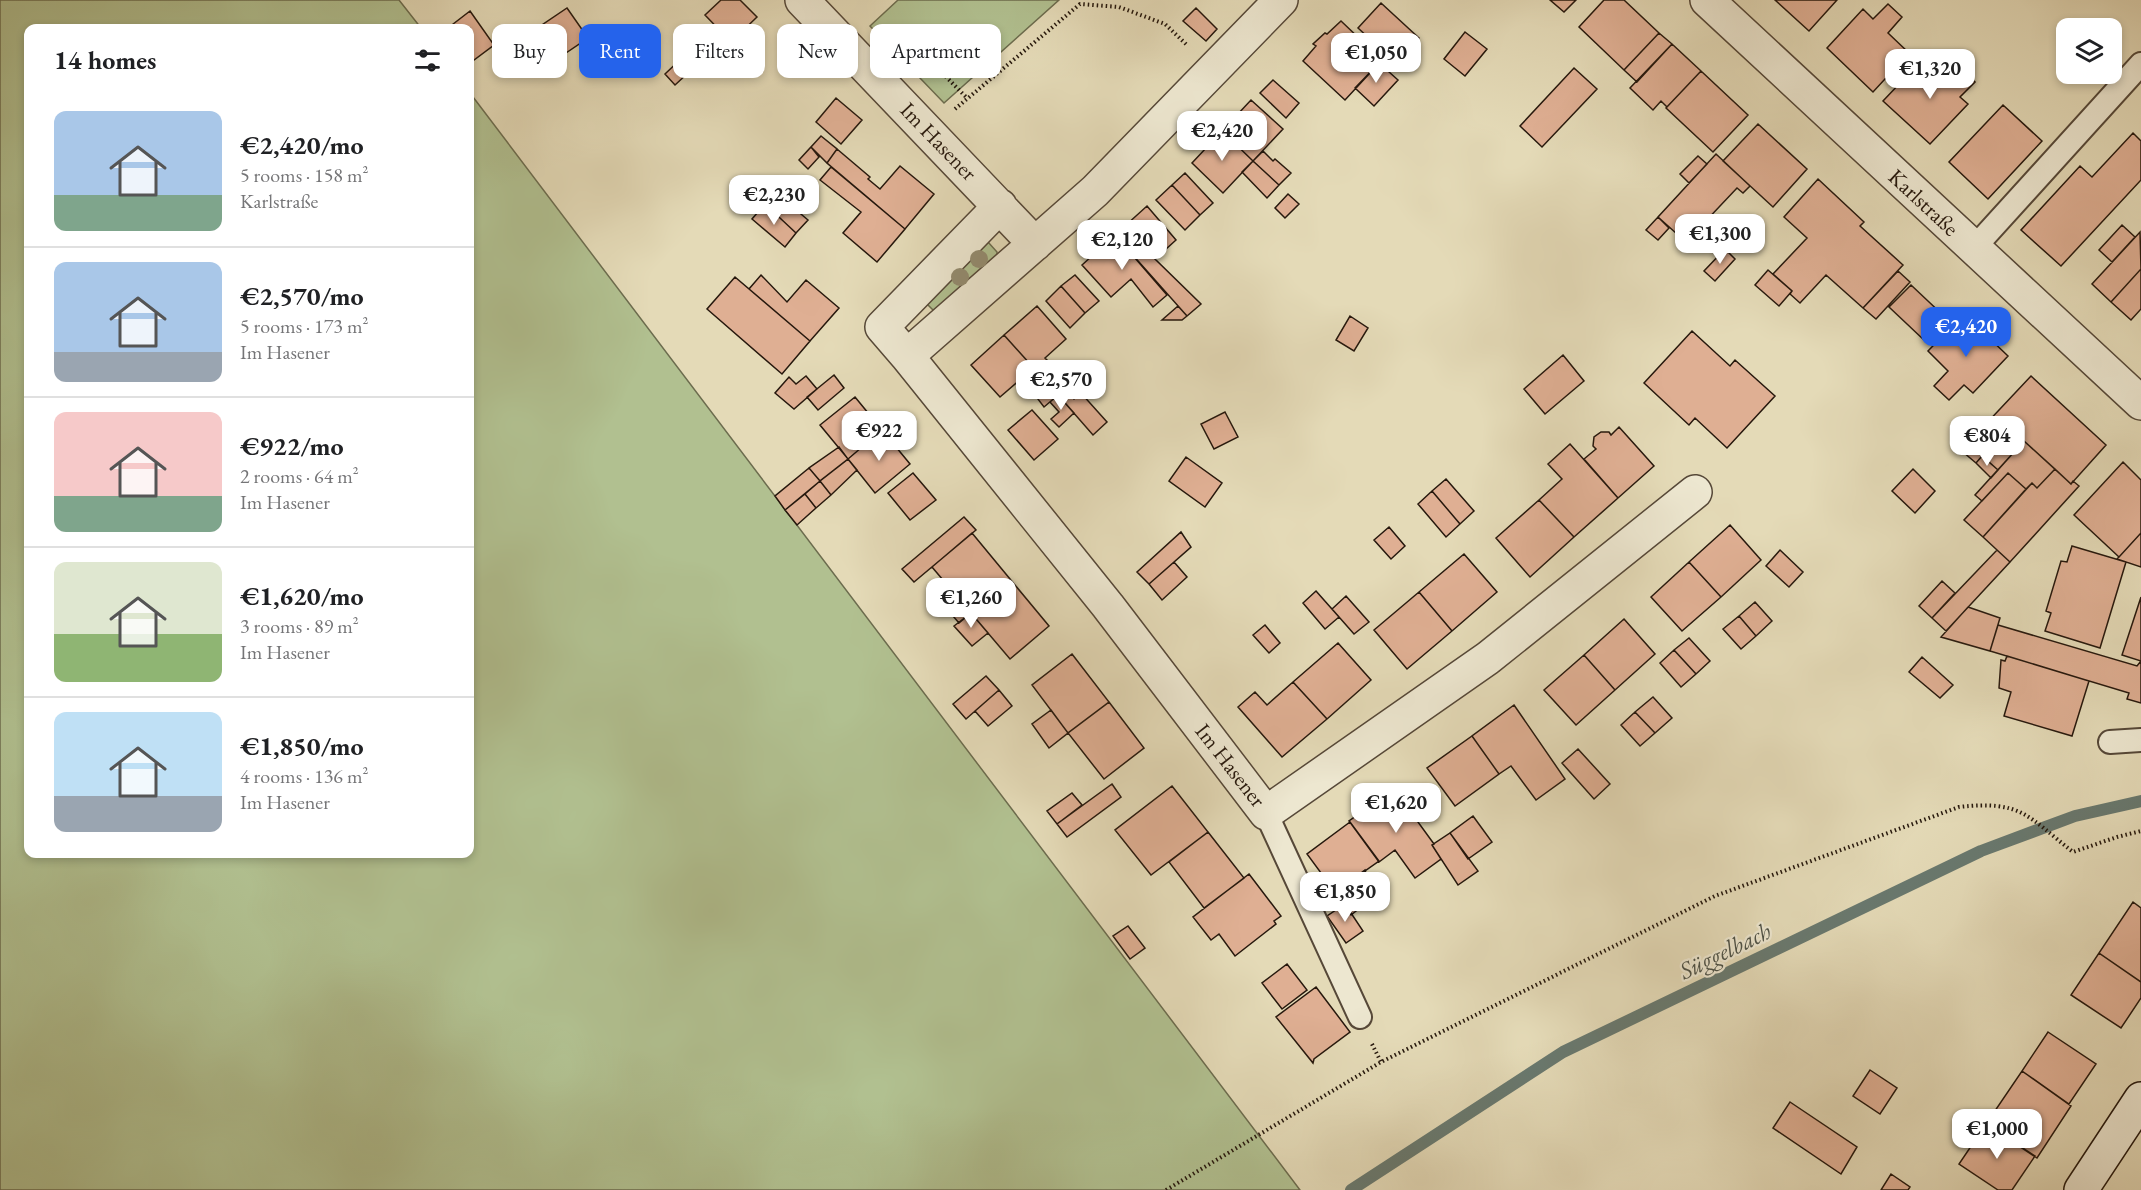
<!DOCTYPE html>
<meta charset="utf-8">
<style>
body{margin:0;font-family:"EB Garamond",serif;background:#f2f2f2;color:#202124;height:100vh;display:flex;flex-direction:column;font-size:22px;white-space:nowrap}
*{box-sizing:border-box;margin:0}
p{font-size:20px;color:#757577}
.icon{flex:none;width:33px;height:33px;fill:none;stroke:currentColor;stroke-width:2;stroke-linecap:round;stroke-linejoin:round}
.map{position:relative;flex:1;overflow:hidden}
.panel{position:absolute;left:24px;top:24px;width:450px;height:834px;display:flex;flex-direction:column;background:#fff;border-radius:12px;box-shadow:0 3px 9px #0003}
.panel>*{flex:none}
.banner{position:absolute;left:492px;top:24px;width:570px;height:54px;display:flex;gap:12px}
.tools{position:absolute;left:2056px;top:18px;display:grid;gap:12px}
.tools a{display:grid;place-items:center;width:66px;height:66px;border-radius:12px;background:#fff;box-shadow:0 3px 9px #0003;font-size:30px}
.price{position:absolute;translate:-50% -51px;padding:0 14px;border-radius:12px;background:#fff;color:#222;font-size:20px;line-height:39px;filter:drop-shadow(0 2px 3px #0008)}
.price::after{content:'';position:absolute;left:50%;top:36px;width:18px;height:14px;margin-left:-9px;background:inherit;clip-path:polygon(0 0,100% 0,50% 100%)}
.price.current{background:#2563eb;color:#fff}
ul{padding:0;list-style:none}
li{display:flex;align-items:center;gap:18px;height:150px;padding:0 30px}
li+li{border-top:2px solid #e0e0e0}
li span{display:grid;place-items:center;flex:none;width:168px;height:120px;border-radius:12px;color:#555}
li>.icon{margin-inline-start:auto}
span .icon{width:72px;height:72px;fill:#fffc;stroke-width:1}
li b{font-size:26px}
h2{display:flex;justify-content:space-between;align-items:center;height:72px;padding:0 30px;font-size:26px}
.pill{padding:0 21px;border-radius:12px;background:#fff;box-shadow:0 3px 9px #0003;font-size:21px;line-height:54px}
.pill.current{background:#2563eb;color:#fff}
.map>svg:first-child{display:block}
.green{fill:#b1c090;stroke:#6c6c4e;stroke-width:1.5}
.lines{fill:none;stroke-linecap:round;stroke-linejoin:round}
.stream{stroke:#69796f;stroke-width:12}
.building{fill:#dfaf93;stroke:#26180d;stroke-width:1.5}
.service-casing{stroke:#564838;stroke-width:26}
.minor-casing{stroke:#564838;stroke-width:36}
.secondary-casing{stroke:#26180d;stroke-width:36}
.path{stroke:#26180d;stroke-width:4;stroke-dasharray:1.5 3;stroke-linecap:butt}
.service{stroke:#ede7d0;stroke-width:22}
.minor{stroke:#ede7d0;stroke-width:33}
.secondary{stroke:#ede7d0;stroke-width:33}
.tree{fill:#938b6f}
.labels{text-anchor:middle;stroke-width:4.5;stroke-linejoin:round;paint-order:stroke}
.street-label{font-size:22px;fill:#26180d;stroke:#ede7d0}
.water-label{font-size:24px;font-style:italic;fill:#4d5146;stroke:#ede7d0}
</style>
<div class="map">
<svg width="2141" height="1190" viewBox="0 0 2141 1190">
<rect width="100%" height="100%" fill="#e4dab7"/>
<filter id="stains"><feTurbulence type="fractalNoise" baseFrequency=".00333" numOctaves="4"/><feColorMatrix values="0 0 0 0 .2 0 0 0 0 .09 0 0 0 0 .02 0 0 0 .5 -.17"/></filter>
<radialGradient id="worn" r=".72"><stop offset=".6" stop-color="#630" stop-opacity="0"/><stop offset="1" stop-color="#630" stop-opacity=".3"/></radialGradient>
<path class="green" d="M0 0H399L421 28H28V854H470V93L1300 1190H0Z
M898 0H1059L944 103 870 26Z
M988 242 997 252V258L934 311 927 304Z"/>
<g class="lines">
<path class="stream" d="M1351 1190 1563 1052 1981 851 2075 816 2141 801"/>
</g>
<path class="building" d="M721 0H740L757 17 731 42 705 15Z
M1550 0H1576L1564 12Z
M1604 0H1624L1659 33 1624 70 1579 27Z
M1775 0H1837L1809 31Z
M1381 3 1419 38 1396 63 1358 28Z
M1888 4 1902 17 1888 33 1909 53 1873 92 1827 48 1863 9 1873 19Z
M567 8 588 38 557 59 536 29Z
M1196 8 1217 29 1206 41 1183 21Z
M470 11 494 45 470 63V28H448Z
M1341 21 1382 60 1345 100 1303 61 1316 46 1313 44 1325 33 1327 34Z
M1465 32 1487 49 1465 76 1444 59Z
M710 33 719 43 707 55 697 44Z
M1659 33 1672 44 1637 82 1624 70Z
M697 44 707 55 690 71 682 58Z
M1672 44 1701 71 1667 107 1661 101 1653 110 1630 88Z
M682 58 690 71 675 85 665 74Z
M1921 61 1943 80 1957 65 1975 82 1960 97 1968 104 1930 144 1883 101Z
M1379 63 1398 80 1374 106 1355 88Z
M1574 68 1597 89 1542 147 1520 126Z
M1701 71 1748 115 1713 152 1666 108Z
M1273 80 1299 103 1286 118 1260 93Z
M836 98 862 120 841 144 816 122Z
M1251 100 1283 129 1253 161 1222 131Z
M2003 105 2042 141 1988 199 1949 162Z
M1758 124 1807 169 1773 207 1723 161Z
M1222 131 1253 161 1223 193 1192 163Z
M2133 133 2141 141V180L2061 266 2021 230 2080 166 2092 177Z
M821 136 837 149 827 163 811 147Z
M811 147 819 157 808 169 799 160Z
M837 149 870 177 868 179 880 189 900 166 934 194 905 229 827 163Z
M1263 151 1273 161 1275 159 1291 173 1279 185 1253 161Z
M1716 154 1750 186 1743 193 1737 188 1686 242 1658 217Z
M1698 156 1707 164 1689 183 1680 174Z
M1253 161 1279 185 1267 198 1242 172Z
M831 167 905 229 877 262 843 233 861 212 820 180Z
M1185 173 1213 203 1200 215 1172 185Z
M1818 179 1864 222 1860 226 1903 265 1863 308 1826 275 1800 303 1790 294 1792 291 1773 274 1807 238 1784 217Z
M1172 185 1200 215 1185 230 1156 200Z
M775 192 808 220 796 233 765 204Z
M1288 194 1299 204 1285 218 1275 208Z
M765 204 796 233 785 247 752 219Z
M1147 206 1176 240 1155 259 1201 304 1187 316 1115 235Z
M1658 217 1669 228 1658 240 1646 230Z
M2122 225 2135 237 2112 262 2099 250Z
M2140 232 2141 269 2111 302 2092 284Z
M1115 235 1167 295 1153 307 1131 279 1111 297 1082 265Z
M1725 249 1735 259 1715 281 1704 271Z
M2141 269V309L2131 320 2111 302Z
M1768 270 1792 291 1779 306 1755 285Z
M1898 271 1910 282 1876 319 1863 308Z
M761 275 787 302 806 280 839 308 810 341 749 289Z
M1075 275 1099 301 1085 313 1061 286Z
M735 277 810 341 782 374 707 309Z
M1911 285 1946 318 1925 341 1889 307Z
M1061 286 1085 313 1070 328 1046 301Z
M1037 306 1066 339 1045 358 1070 383 1058 395 1004 335Z
M1178 306 1187 316 1182 320H1162Z
M1964 314 2008 356 1973 393 1964 385 1949 400 1934 386 1948 371 1928 351Z
M1350 316 1368 328 1354 351 1336 340Z
M1692 331 1730 366 1735 360 1775 396 1727 448 1695 418 1689 425 1644 383Z
M1004 335 1058 395 1044 407 1022 378 1000 397 971 365Z
M1563 355 1584 381 1545 414 1524 389Z
M834 375 844 388 818 410 807 397Z
M806 376 817 389 794 409 775 393 789 377 796 384Z
M2031 376 2106 445 2071 484 2024 441 1998 470 1968 443Z
M1064 388 1074 399 1081 393 1107 422 1093 435 1058 395Z
M1058 395 1074 413 1059 427 1051 419 1059 412 1050 402Z
M855 397 882 430 848 459 820 425Z
M1032 410 1058 439 1034 460 1008 430Z
M1225 412 1238 437 1214 449 1201 424Z
M1619 427 1654 466 1618 498 1584 459 1596 449 1593 446 1594 437 1601 432H1609L1611 435Z
M882 430 910 464 875 493 848 459Z
M2024 441 2055 469 2037 488 2032 483 2026 489 2008 473 1982 501 1975 495Z
M1570 444 1618 498 1574 537 1539 500 1562 479 1548 464Z
M1970 444 1982 456 1976 463 1963 452Z
M839 447 848 459 820 481 809 468Z
M1982 456 1998 470 1991 478 1976 463Z
M1186 457 1222 483 1205 507 1169 481Z
M848 459 857 470 831 495 820 481Z
M2123 462 2141 480V533L2119 557 2074 515Z
M809 468 820 481 785 510 775 496Z
M1913 469 1935 491 1915 513 1892 491Z
M2055 469 2071 484 2073 481 2079 486 2010 562 1983 537 2032 483 2037 488Z
M913 473 936 500 910 520 888 493Z
M2008 473 2026 489 1983 537 1964 520Z
M1446 479 1474 511 1460 524 1432 491Z
M820 481 831 495 816 508 805 494Z
M1432 491 1460 524 1446 537 1418 504Z
M805 494 816 508 797 525 785 510Z
M1539 500 1574 537 1530 577 1496 538Z
M964 517 976 530 914 582 902 569Z
M1730 525 1761 560 1721 597 1689 562Z
M1389 527 1405 546 1391 559 1374 540Z
M1181 532 1191 547 1149 584 1137 572Z
M972 533 1010 579 971 613 932 567Z
M2141 533V567L2117 559 2119 557Z
M2072 546 2126 562 2100 648 2045 631 2051 613 2046 611 2061 561 2067 562Z
M1780 550 1803 572 1789 587 1766 566Z
M1997 550 2010 562 1946 631 1932 618Z
M1464 554 1497 592 1452 631 1419 592Z
M1174 562 1187 577 1162 600 1149 584Z
M1689 562 1721 597 1682 631 1651 597Z
M1010 579 1049 626 1010 659 971 613Z
M1942 581 1955 593 1932 618 1919 606Z
M1316 591 1339 617 1325 629 1303 603Z
M954 592 971 613 959 623 941 602Z
M1419 592 1452 631 1407 669 1374 630Z
M1346 596 1369 622 1354 634 1332 609Z
M2141 597V661L2122 655Z
M1755 602 1772 621 1756 636 1739 616Z
M1968 607 2000 618 1990 651 1941 637Z
M971 613 988 633 972 646 954 626Z
M1739 616 1756 636 1741 649 1723 629Z
M1624 619 1655 654 1615 690 1584 655Z
M1265 625 1280 643 1269 653 1253 635Z
M1998 625 2137 666 2141 661V703L2127 699 2129 693 1990 651Z
M1689 638 1710 661 1696 674 1674 650Z
M1338 643 1371 680 1327 719 1293 682Z
M1674 650 1696 674 1681 687 1660 663Z
M1072 654 1109 702 1068 733 1032 685Z
M1584 655 1615 690 1576 725 1544 690Z
M2007 656 2089 681 2072 736 2004 716 2011 692 1999 688 2001 660 2005 661Z
M1922 657 1953 685 1940 698 1909 672Z
M986 676 999 690 966 719 953 704Z
M1293 682 1327 719 1282 757 1238 707 1255 692 1267 705Z
M999 690 1012 706 988 726 975 711Z
M1653 697 1672 718 1655 733 1635 712Z
M1109 702 1144 748 1104 779 1068 733Z
M1514 705 1565 779 1536 800 1511 766 1499 774 1472 736Z
M1051 710 1068 733 1049 748 1032 724Z
M1635 712 1655 733 1640 746 1621 725Z
M1472 736 1499 774 1455 806 1427 768Z
M1578 749 1610 784 1594 799 1562 763Z
M1112 784 1121 797 1067 837 1057 824Z
M1172 786 1208 832 1151 875 1115 830Z
M1394 789 1434 844 1432 845 1441 859 1415 878 1395 850 1379 862 1349 821Z
M1072 793 1082 805 1057 824 1047 811Z
M1473 816 1492 842 1468 859 1450 833Z
M1350 822 1379 861 1335 892 1307 854Z
M1208 832 1244 878 1204 908 1169 862Z
M1450 833 1478 871 1458 885 1432 845Z
M1365 870 1374 897 1351 915 1336 892Z
M1249 874 1281 916 1274 921 1276 924 1235 956 1219 934 1211 940 1193 917Z
M2133 902 2141 908V982L2099 953Z
M1345 904 1363 931 1346 943 1327 916Z
M1128 926 1145 948 1130 959 1113 936Z
M2099 953 2141 982V998L2121 1028 2071 995Z
M1287 964 1307 990 1282 1009 1262 983Z
M1316 987 1350 1032 1314 1059 1313 1063 1276 1017Z
M2048 1032 2096 1064 2069 1104 2022 1071Z
M1870 1070 1897 1088 1880 1114 1853 1096Z
M2022 1071 2071 1106 2037 1158 1986 1124Z
M1790 1102 1857 1147 1841 1174 1773 1128Z
M1986 1124 2035 1156 2012 1190H1998L1959 1164Z
M1891 1174 1910 1187 1908 1190H1881Z"/>
<g class="lines">
<defs>
<path id="service" d="M1974 248 2141 64
M2110 742 2141 740
M1266 813 1360 1017"/>
<path id="minor" d="M802 0 1035 244
M1281 0 1095 191 907 356 1108 606 1266 813 1488 658 1695 492
M1707 0 2141 403
M907 356 882 327 1000 206"/>
<path id="secondary" d="M2081 1190 2141 1099"/>
</defs>
<use href="#service" class="service-casing"/>
<use href="#minor" class="minor-casing"/>
<use href="#secondary" class="secondary-casing"/>
<path class="path" d="M885 36 896 26 966 97
M955 109 1080 4 1119 7 1165 24 1188 46
M1372 1044 1381 1062
M1166 1190 1381 1062 1715 896 1959 807C2022 800 2027 816 2073 852L2117 837 2141 831"/>
<use href="#service" class="service"/>
<use href="#minor" class="minor"/>
<use href="#secondary" class="secondary"/>
</g>
<g class="tree">
<circle cx="979" cy="259" r="9"/>
<circle cx="960" cy="277" r="9"/>
</g>
<g class="labels">
<g class="street-label">
<text transform="translate(939 141) rotate(46)" y="8">Im Hasener</text>
<text transform="translate(1924 202) rotate(43)" y="8">Karlstraße</text>
<text transform="translate(1231 765) rotate(52)" y="8">Im Hasener</text>
</g>
<g class="water-label">
<text transform="translate(1725 951) rotate(-26)" y="8">Süggelbach</text>
</g>
</g>
<rect width="100%" height="100%" filter="url(#stains)"/>
<rect width="100%" height="100%" fill="url(#worn)"/>
</svg>
<div class="tools">
<a><svg class="icon" aria-label="layers" viewBox="0 0 24 24"><path d="M12 4l9 5-9 5-9-5zM3 14l9 5 9-5"/></svg></a>
</div>
<b class="price" style="left:1376px;top:84px">€1,050</b>
<b class="price" style="left:1930px;top:100px">€1,320</b>
<b class="price" style="left:1222px;top:162px">€2,420</b>
<b class="price" style="left:774px;top:226px">€2,230</b>
<b class="price" style="left:1720px;top:265px">€1,300</b>
<b class="price" style="left:1122px;top:271px">€2,120</b>
<b class="price current" style="left:1966px;top:358px">€2,420</b>
<b class="price" style="left:1061px;top:411px">€2,570</b>
<b class="price" style="left:879px;top:462px">€922</b>
<b class="price" style="left:1987px;top:467px">€804</b>
<b class="price" style="left:971px;top:629px">€1,260</b>
<b class="price" style="left:1396px;top:834px">€1,620</b>
<b class="price" style="left:1345px;top:923px">€1,850</b>
<b class="price" style="left:1997px;top:1160px">€1,000</b>
<div class="banner">
<a class="pill">Buy</a>
<a class="pill current">Rent</a>
<a class="pill">Filters</a>
<a class="pill">New</a>
<a class="pill">Apartment</a>
</div>
<section class="panel">
<h2>14 homes<svg class="icon" aria-label="filters" viewBox="0 0 24 24"><path d="M4 7h16M4 17h16"/><circle cx="9" cy="7" r="2"/><circle cx="15" cy="17" r="2"/></svg></h2>
<ul>
<li><span style="background:linear-gradient(#a9c7e8 70%,#7fa58c 0)"><svg class="icon" aria-label="home" viewBox="0 0 24 24"><path d="M3 11l9-7 9 7M6 9v11h12V9"/></svg></span><div><b>€2,420/mo</b><p>5 rooms · 158 m²</p><p>Karlstraße</p></div></li>
<li><span style="background:linear-gradient(#a9c7e8 75%,#9aa5b1 0)"><svg class="icon" aria-label="home" viewBox="0 0 24 24"><path d="M3 11l9-7 9 7M6 9v11h12V9"/></svg></span><div><b>€2,570/mo</b><p>5 rooms · 173 m²</p><p>Im Hasener</p></div></li>
<li><span style="background:linear-gradient(#f6c9c9 70%,#7fa58c 0)"><svg class="icon" aria-label="home" viewBox="0 0 24 24"><path d="M3 11l9-7 9 7M6 9v11h12V9"/></svg></span><div><b>€922/mo</b><p>2 rooms · 64 m²</p><p>Im Hasener</p></div></li>
<li><span style="background:linear-gradient(#dfe7d0 60%,#8fb573 0)"><svg class="icon" aria-label="home" viewBox="0 0 24 24"><path d="M3 11l9-7 9 7M6 9v11h12V9"/></svg></span><div><b>€1,620/mo</b><p>3 rooms · 89 m²</p><p>Im Hasener</p></div></li>
<li><span style="background:linear-gradient(#bfe0f5 70%,#9aa5b1 0)"><svg class="icon" aria-label="home" viewBox="0 0 24 24"><path d="M3 11l9-7 9 7M6 9v11h12V9"/></svg></span><div><b>€1,850/mo</b><p>4 rooms · 136 m²</p><p>Im Hasener</p></div></li>
</ul>
</section>
</div>
